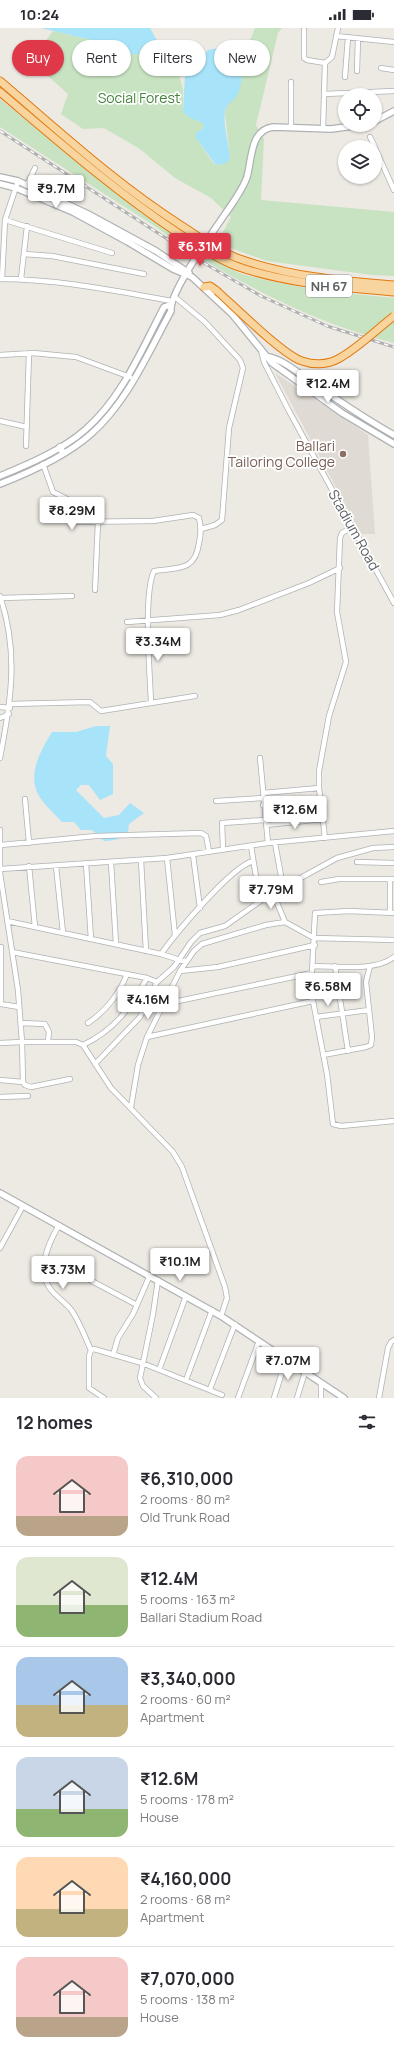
<!DOCTYPE html>
<meta charset="utf-8">
<style>
body{margin:0;font-family:Manrope,sans-serif;background:#f2f2f3;color:#2b2b33;height:100vh;display:flex;flex-direction:column;font-size:15px;white-space:nowrap}
*{box-sizing:border-box;margin:0}
p{font-size:13px;color:#7c7c81}
.icon{flex:none;width:22px;height:22px;fill:none;stroke:currentColor;stroke-width:2;stroke-linecap:round;stroke-linejoin:round}
.map{position:relative;height:1370px;overflow:hidden}
.sheet{display:flex;flex-direction:column;background:#fff;flex:1}
.sheet>*{flex:none}
.top-card{position:absolute;left:12px;top:12px;width:370px;height:36px;display:flex;gap:8px}
.fabs{position:absolute;left:338px;top:60px;display:grid;gap:8px}
.fabs a{display:grid;place-items:center;width:44px;height:44px;border-radius:50%;background:#fff;box-shadow:0 1px 3px #0004;font-size:20px}
.price{position:absolute;translate:-50% -34px;padding:0 9px;border-radius:4px;background:#fff;color:#222;font-size:13px;line-height:26px;filter:drop-shadow(0 1px 2px #0008)}
.price::after{content:'';position:absolute;left:50%;top:24px;width:12px;height:9px;margin-left:-6px;background:inherit;clip-path:polygon(0 0,100% 0,50% 100%)}
.price.on{background:#de3849;color:#fff}
ul{padding:0;list-style:none}
li{display:flex;align-items:center;gap:12px;height:100px;padding:0 16px}
li+li{border-top:1px solid #e1e1e2}
li span{display:grid;place-items:center;flex:none;width:112px;height:80px;border-radius:12px;color:#555}
li>.icon{margin-inline-start:auto}
span .icon{width:48px;height:48px;fill:#fffc;stroke-width:1}
li b{font-size:17px}
h2{display:flex;justify-content:space-between;align-items:center;height:48px;padding:0 16px;font-size:17px}
.tag{padding:0 14px;border-radius:18px;background:#fff;box-shadow:0 1px 3px #0004;font-size:14px;line-height:36px}
.tag.on{background:#de3849;color:#fff}
.status{display:flex;justify-content:space-between;align-items:center;height:28px;padding:0 20px;background:#fff;direction:ltr}
.status svg{height:11px;fill:currentColor}
.map>svg:first-child{display:block}
.education{fill:#e0dad4}
.green{fill:#c7e3c1}
.water{fill:#a7e4f9}
.lines{fill:none;stroke-linecap:round;stroke-linejoin:round}
.minor-casing{stroke:#afb2b5;stroke-width:6}
.tertiary-casing{stroke:#afb2b5;stroke-width:8}
.secondary-casing{stroke:#b0b4b7;stroke-width:8}
.trunk-casing{stroke:#e17a0f;stroke-width:9}
.minor{stroke:#fff;stroke-width:4.5}
.tertiary{stroke:#fff;stroke-width:5.5}
.secondary{stroke:#fff;stroke-width:6}
.trunk{stroke:#f8d49e;stroke-width:7}
.rail-casing{stroke:#b0b1b1;stroke-width:3}
.rail{stroke:#fff;stroke-width:1.5;stroke-dasharray:4.5;stroke-linecap:butt}
.trunk-bridge-casing{stroke:#e17a0f;stroke-width:9;stroke-linecap:butt}
.trunk-bridge{stroke:#f8d49e;stroke-width:7}
.education-dot{fill:#8d6e63;stroke:#fff;stroke-width:1.5}
.labels{text-anchor:middle;stroke-width:3.5;stroke-linejoin:round;paint-order:stroke}
.shield{fill:#fff;stroke:#8c9092;stroke-width:1}
.shield-label{font-size:13px;font-weight:bold;fill:#5b6063}
.park-label{font-size:14px;fill:#44833a;stroke:#fff}
.education-label{font-size:14px;fill:#785e54;stroke:#fff;text-anchor:end}
.street-label{font-size:14px;fill:#5b6063;stroke:#fff}
</style>
<div class="status"><b>10:24</b><svg viewBox="0 0 49 12"><path d="M0 12V9h3v3zM5 12V6h3v6zM10 12V3h3v9zM15 12V0h3v12zM26 1h20v11H26zM47 4h2v5h-2z"/></svg></div>
<div class="map">
<svg width="394" height="1370" viewBox="0 0 394 1370">
<rect width="100%" height="100%" fill="#ede9e3"/>
<path class="education" d="M275 345 368 407 375 506H361Z"/>
<path class="green" d="M255 0H282L278 5 256 97 264 111 261 172 394 184V248L372 247 267 233 217 215 231 189 211 170 175 150 140 121 104 100 83 101 61 86 68 66 31 33 53 3 100 14 130 26 165 27 176 35 183 62V84L190 90 204 95V100L196 105V110L214 136 219 137 230 130 225 85 227 76 235 70 242 50V33Z
M0 71 141 185 198 221 195 227 153 197 0 99Z
M202 228C216 229 229 242 242 246 291 260 343 265 394 270V315C324 297 264 268 202 231Z"/>
<path class="water" d="M41 0H150L165 27 130 26 100 14Z
M218 20 221 21 222 27H232L236 32 242 33C244 41 241 63 236 69 231 75 226 76 225 84 223 96 229 117 230 130L228 134 219 137 215 136 196 110V105L204 100 203 95 190 90 183 84 185 46 208 22Z
M96 698H110L106 728 113 736V766L100 772 89 757H81L76 762 104 790 119 787 130 775 144 785 129 796 128 804C121 811 114 813 104 813L92 802H81L74 794H62C55 786 43 776 38 766 27 745 42 721 52 704H76Z"/>
<g class="lines">
<defs>
<path id="minor" d="M304 2V30L307 32 325 35 332 29 338 0
M336 8 394 14
M381 40 394 42
M357 43 358 10
M345 49 348 9
M324 66 394 63
M291 99V54
M323 101 325 35
M370 109 375 119
M375 120 394 162
M27 157 35 140
M5 192 112 225
M24 226 52 228 144 246
M0 251C58 251 115 263 172 273
M2 251 5 192 18 153
M21 251 27 198
M175 269 205 294 240 332 243 340 229 400 222 492 215 497 201 501
M261 322 264 334 289 383 394 575
M0 327 33 325 76 329 130 349
M0 393 27 399
M26 418 29 325
M43 436 53 464 69 472 72 494 153 493 193 487 199 490C201 498 201 507 199 515 195 544 178 539 154 543 143 566 150 646 151 675
M95 562 98 494
M0 568C19 625 11 673 0 730
M1 570 72 568
M127 594 220 587 239 582 309 555 340 540
M10 676 90 674 101 683 195 668
M0 679 10 680
M0 690 9 686
M260 730 268 815
M263 765 319 760
M25 771 29 815
M216 773 263 770
M263 777 321 773
M266 797 323 791
M0 802V845L18 962 22 1014 0 1015
M325 810 319 760V743L329 688 346 634 337 584 340 510 342 505 352 499
M275 815 283 859
M1 817 96 808 201 805 206 808 209 823
M251 818 260 873
M223 821 222 795 265 792
M193 827 200 880
M167 830 175 907
M141 832 146 923
M111 834 116 916
M357 834 394 835
M86 836 91 911
M29 838 35 899
M56 838 63 905
M0 841 167 830 268 815 394 803
M390 851V885
M321 854 339 851H394
M273 865 285 894
M7 893 161 926 186 934
M12 924 147 950 157 954
M161 926C176 905 231 839 253 833
M313 938C336 938 375 944 394 929
M335 938 348 1023
M180 943 218 939 315 917
M312 945 313 973 327 1046 333 1096 341 1098 394 1093
M0 976H1V919
M1 976 19 979
M164 976 312 945 315 885 349 883 394 885
M316 989 369 982
M21 995 45 996 49 1004 48 1013
M88 995C105 984 120 965 127 946
M147 1009 313 973
M83 1017C115 1002 130 980 147 950
M323 1027 366 1019 371 1017 372 1009 366 954 370 938
M95 1036 140 989 157 954 174 939 191 914 200 905 225 898 266 869 337 830 373 820 394 819
M70 1051 31 1059 25 1057 23 1054 22 1014H76L83 1017 111 1060 173 1124 182 1139 225 1259 227 1270 221 1288
M0 1052 23 1054
M0 1069 28 1068
M131 1079 138 1037 147 1009 180 943 194 923 202 916 266 897 285 894 314 910 394 912
M59 1197C48 1216 35 1244 52 1263 58 1270 66 1275 72 1283 80 1295 85 1309 91 1322
M0 1220 23 1178
M73 1243 137 1277
M113 1327 118 1310 133 1286 150 1247
M159 1342 186 1268
M186 1352 212 1282
M210 1361 235 1296
M104 1370 89 1360V1328L91 1322 94 1321 142 1335 222 1367
M156 1370 143 1358 140 1350 153 1286 158 1252
M238 1370 259 1313
M274 1370 286 1331
M297 1370 305 1344
M321 1370V1355
M379 1370 388 1320 391 1314 394 1312"/>
<path id="tertiary" d="M375 93 394 83
M0 149 18 153 88 186 156 223 189 245
M0 156 16 160 73 184 128 214 173 241 192 249 232 286 272 335 342 385 394 416
M269 329C286 333 302 348 316 357 342 375 367 392 394 407
M0 448C29 436 62 422 85 402 122 370 142 321 164 279L170 277
M0 456C31 444 66 428 91 406 128 373 148 325 171 283 168 264 221 193 234 173 239 165 244 158 247 149 252 131 250 102 273 99L331 101 361 97
M0 1165 221 1288 344 1370"/>
<path id="secondary" d="M60 419 63 425"/>
<path id="trunk" d="M0 53C59 103 116 156 182 198 199 209 217 222 237 230 287 248 341 253 394 257
M0 64C58 113 115 163 178 205 197 217 215 230 236 238 287 256 341 259 394 264
M204 259 210 258 217 263"/>
</defs>
<use href="#minor" class="minor-casing"/>
<use href="#tertiary" class="tertiary-casing"/>
<use href="#secondary" class="secondary-casing"/>
<use href="#trunk" class="trunk-casing"/>
<use href="#minor" class="minor"/>
<use href="#tertiary" class="tertiary"/>
<use href="#secondary" class="secondary"/>
<use href="#trunk" class="trunk"/>
<defs>
<path id="rail" d="M0 103 209 238 261 268 327 298 394 319"/>
</defs>
<use href="#rail" class="rail-casing"/>
<use href="#rail" class="rail"/>
<defs>
<path id="trunk-bridge" d="M217 263C234 278 283 327 302 333 313 337 327 337 338 331 358 320 376 302 394 288"/>
</defs>
<use href="#trunk-bridge" class="trunk-bridge-casing"/>
<use href="#trunk-bridge" class="trunk-bridge"/>
</g>
<circle class="education-dot" cx="343" cy="426" r="4"/>
<g class="labels">
<rect class="shield" x="306" y="247" width="46" height="22" rx="3"/>
<g class="shield-label">
<text x="329" y="263">NH 67</text>
</g>
<g class="park-label">
<text x="139" y="75">Social Forest</text>
</g>
<g class="education-label">
<text x="335" y="423">Ballari<tspan x="335" dy="16">Tailoring College</tspan></text>
</g>
<g class="street-label">
<text transform="translate(354 502) rotate(61)" y="5">Stadium Road</text>
</g>
</g>
</svg>
<div class="fabs">
<a><svg class="icon" aria-label="locate" viewBox="0 0 24 24"><circle cx="12" cy="12" r="6"/><path d="M12 2v4M12 18v4M2 12h4M18 12h4"/></svg></a>
<a><svg class="icon" aria-label="layers" viewBox="0 0 24 24"><path d="M12 4l9 5-9 5-9-5zM3 14l9 5 9-5"/></svg></a>
</div>
<b class="price" style="left:56px;top:181px">₹9.7M</b>
<b class="price on" style="left:200px;top:239px">₹6.31M</b>
<b class="price" style="left:328px;top:376px">₹12.4M</b>
<b class="price" style="left:72px;top:503px">₹8.29M</b>
<b class="price" style="left:158px;top:634px">₹3.34M</b>
<b class="price" style="left:295px;top:802px">₹12.6M</b>
<b class="price" style="left:271px;top:882px">₹7.79M</b>
<b class="price" style="left:328px;top:979px">₹6.58M</b>
<b class="price" style="left:148px;top:992px">₹4.16M</b>
<b class="price" style="left:180px;top:1254px">₹10.1M</b>
<b class="price" style="left:63px;top:1262px">₹3.73M</b>
<b class="price" style="left:288px;top:1353px">₹7.07M</b>
<div class="top-card">
<a class="tag on">Buy</a>
<a class="tag">Rent</a>
<a class="tag">Filters</a>
<a class="tag">New</a>
</div>
</div>
<section class="sheet">
<h2>12 homes<svg class="icon" aria-label="filters" viewBox="0 0 24 24"><path d="M4 7h16M4 17h16"/><circle cx="9" cy="7" r="2"/><circle cx="15" cy="17" r="2"/></svg></h2>
<ul>
<li><span style="background:linear-gradient(#f6c9c9 75%,#b9a48a 0)"><svg class="icon" aria-label="home" viewBox="0 0 24 24"><path d="M3 11l9-7 9 7M6 9v11h12V9"/></svg></span><div><b>₹6,310,000</b><p>2 rooms · 80 m²</p><p>Old Trunk Road</p></div></li>
<li><span style="background:linear-gradient(#dfe7d0 60%,#8fb573 0)"><svg class="icon" aria-label="home" viewBox="0 0 24 24"><path d="M3 11l9-7 9 7M6 9v11h12V9"/></svg></span><div><b>₹12.4M</b><p>5 rooms · 163 m²</p><p>Ballari Stadium Road</p></div></li>
<li><span style="background:linear-gradient(#a9c7e8 60%,#c2b280 0)"><svg class="icon" aria-label="home" viewBox="0 0 24 24"><path d="M3 11l9-7 9 7M6 9v11h12V9"/></svg></span><div><b>₹3,340,000</b><p>2 rooms · 60 m²</p><p>Apartment</p></div></li>
<li><span style="background:linear-gradient(#c9d6e8 65%,#8fb573 0)"><svg class="icon" aria-label="home" viewBox="0 0 24 24"><path d="M3 11l9-7 9 7M6 9v11h12V9"/></svg></span><div><b>₹12.6M</b><p>5 rooms · 178 m²</p><p>House</p></div></li>
<li><span style="background:linear-gradient(#ffd9b3 65%,#c2b280 0)"><svg class="icon" aria-label="home" viewBox="0 0 24 24"><path d="M3 11l9-7 9 7M6 9v11h12V9"/></svg></span><div><b>₹4,160,000</b><p>2 rooms · 68 m²</p><p>Apartment</p></div></li>
<li><span style="background:linear-gradient(#f6c9c9 75%,#b9a48a 0)"><svg class="icon" aria-label="home" viewBox="0 0 24 24"><path d="M3 11l9-7 9 7M6 9v11h12V9"/></svg></span><div><b>₹7,070,000</b><p>5 rooms · 138 m²</p><p>House</p></div></li>
</ul>
</section>
